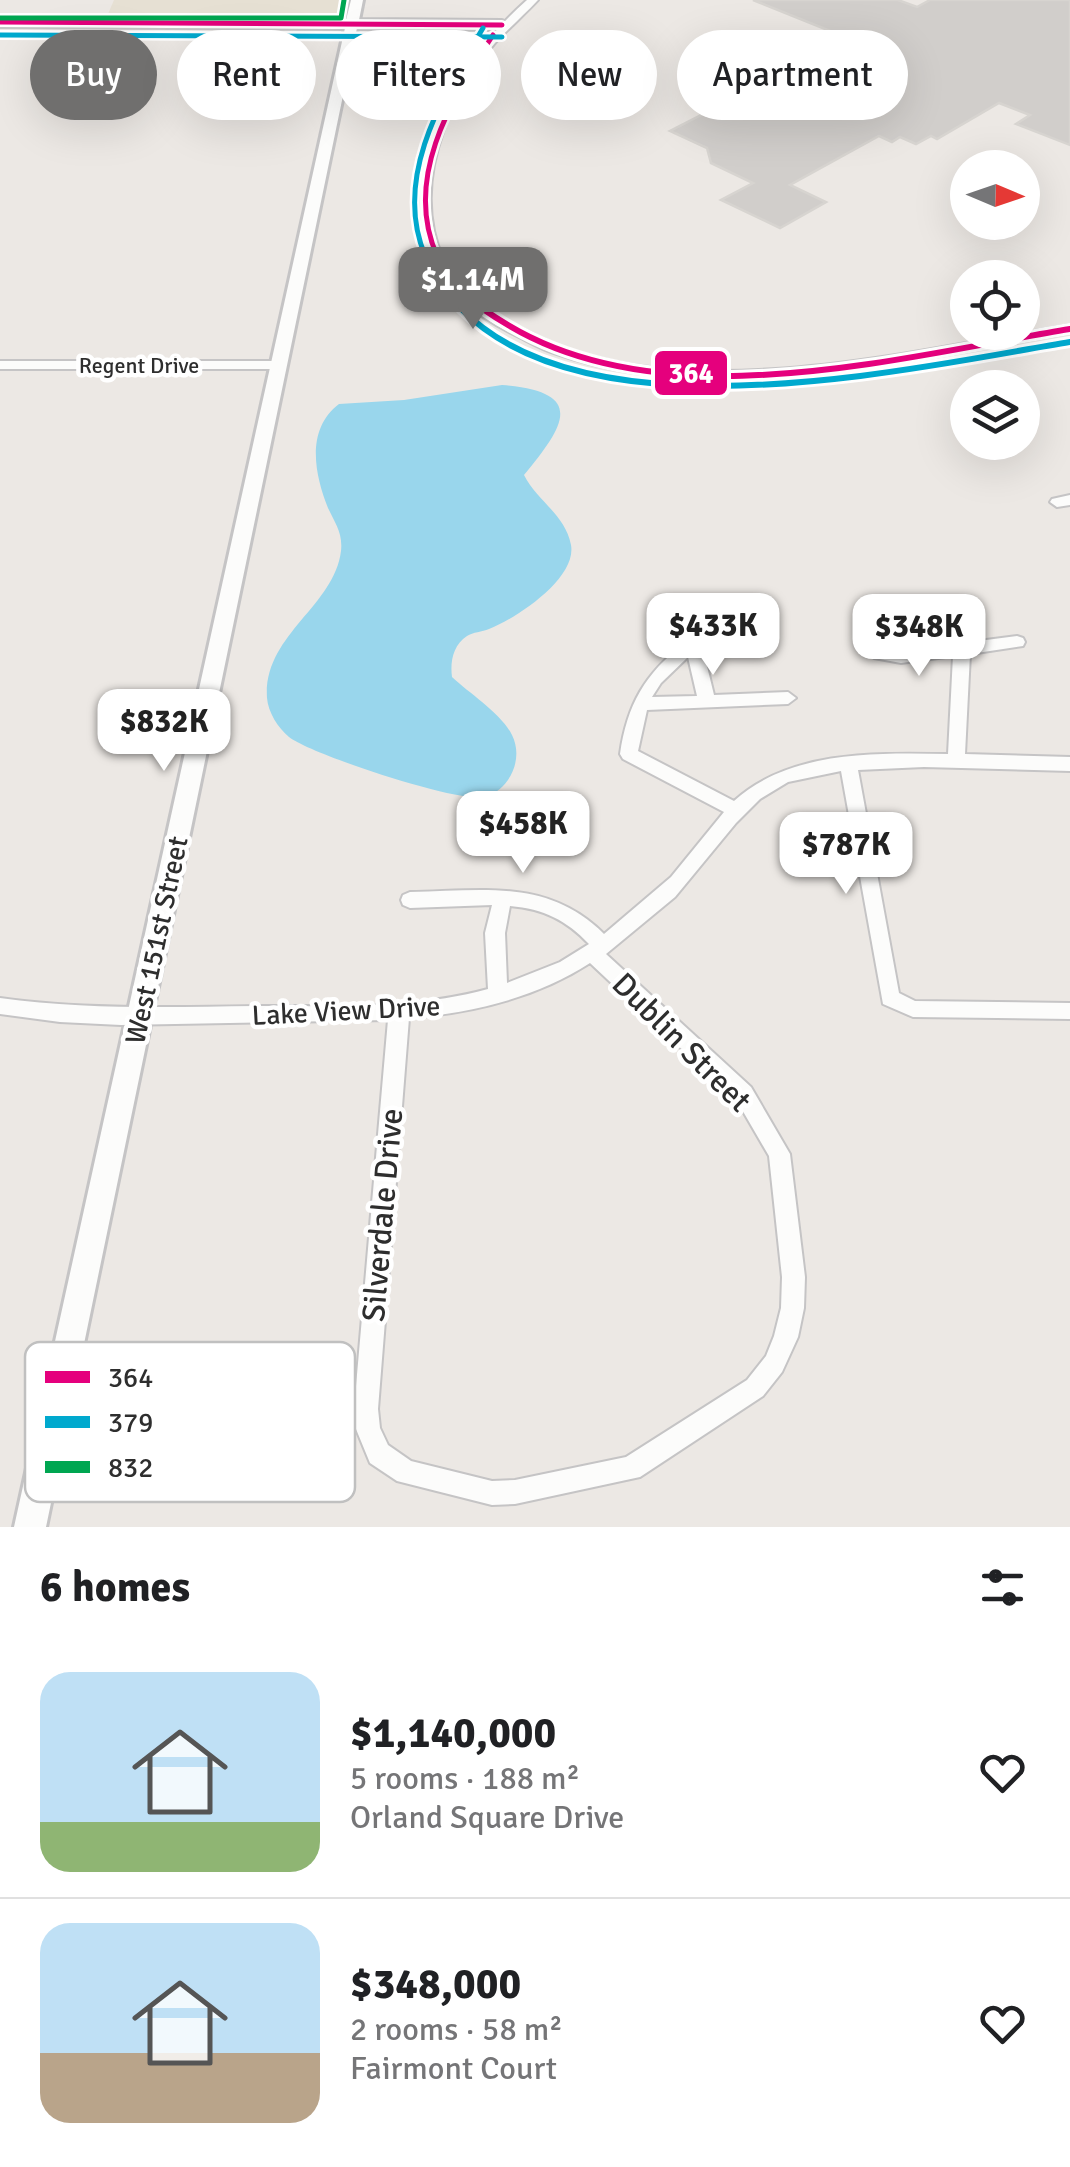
<!DOCTYPE html>
<meta charset="utf-8">
<style>
body{margin:0;font-family:Signika,sans-serif;background:#f2f2f2;color:#202124;height:100vh;display:flex;flex-direction:column;font-size:38px;white-space:nowrap}
*{box-sizing:border-box;margin:0}
p{font-size:32px;color:#757577}
.icon{flex:none;width:55px;height:55px;fill:none;stroke:currentColor;stroke-width:2;stroke-linecap:round;stroke-linejoin:round}
.map{position:relative;height:1527px;overflow:hidden}
.panel{display:flex;flex-direction:column;background:#fff;flex:1}
.panel>*{flex:none}
.hud{position:absolute;left:30px;top:30px;width:1010px;height:90px;display:flex;gap:20px}
.needle{width:65px;rotate:92deg}
.controls{position:absolute;left:950px;top:150px;display:grid;gap:20px}
.controls a{display:grid;place-items:center;width:90px;height:90px;border-radius:50%;background:#fff;box-shadow:0 10px 40px #0002;font-size:50px}
.price{position:absolute;translate:-50% -85px;padding:0 22px;border-radius:20px;background:#fff;color:#222;font-size:32px;line-height:65px;filter:drop-shadow(0 2px 5px #0008)}
.price::after{content:'';position:absolute;left:50%;top:60px;width:30px;height:22px;margin-left:-15px;background:inherit;clip-path:polygon(0 0,100% 0,50% 100%)}
.price.selected{background:#706f6e;color:#fff}
ul{padding:0;list-style:none}
li{display:flex;align-items:center;gap:30px;height:250px;padding:0 40px}
li+li{border-top:2px solid #e0e0e0}
li span{display:grid;place-items:center;flex:none;width:280px;height:200px;border-radius:30px;color:#555}
li>.icon{margin-inline-start:auto}
span .icon{width:120px;height:120px;fill:#fffc;stroke-width:1}
li b{font-size:42px}
h2{display:flex;justify-content:space-between;align-items:center;height:120px;padding:0 40px;font-size:42px}
.pill{padding:0 35px;border-radius:45px;background:#fff;box-shadow:0 10px 40px #0002;font-size:35px;line-height:90px}
.pill.selected{background:#706f6e;color:#fff}
.map>svg:first-child{display:block}
.education{fill:#e6e0d3}
.water{fill:#99d6ec}
.building{fill:#d1cecb;stroke:#d7d4d0;stroke-width:2.5}
.lines{fill:none;stroke-linecap:round;stroke-linejoin:round}
.street-casing{stroke:#c5c4c5;stroke-width:4}
.secondary-casing{stroke:#c5c4c5;stroke-width:6}
.street{fill:#fcfcfb;fill-rule:evenodd}
.secondary{fill:#fcfcfb;fill-rule:evenodd}
.bus-1-far1-casing{stroke:#fff;stroke-width:10}
.bus-1-casing{stroke:#fff;stroke-width:12}
.bus-2-far1-casing{stroke:#fff;stroke-width:10}
.bus-2-casing{stroke:#fff;stroke-width:12}
.bus-3-casing{stroke:#fff;stroke-width:10}
.bus-1-far1{stroke:#e5007d;stroke-width:5}
.bus-1{stroke:#e5007d;stroke-width:6}
.bus-2-far1{stroke:#00a9ce;stroke-width:5}
.bus-2{stroke:#00a9ce;stroke-width:6}
.bus-3{stroke:#00a651;stroke-width:5}
.labels{text-anchor:middle;stroke-width:9;stroke-linejoin:round;paint-order:stroke}
.far-street-label{font-size:22px;fill:#2e2e2e;stroke:#fff}
.street-label{font-size:28px;fill:#2e2e2e;stroke:#fff}
.near-street-label{font-size:32px;fill:#2e2e2e;stroke:#fff}
.key{fill:#fff;stroke:#c0c0c0;stroke-width:2.5}
.key-label{font-size:28px;fill:#2e2e2e}
.line-badge{stroke:#fff;stroke-width:4}
.badge-label{font-size:28px;text-anchor:middle;font-weight:bold;fill:#fff}
</style>
<div class="map">
<svg width="1070" height="1527" viewBox="0 0 1070 1527">
<rect width="100%" height="100%" fill="#ece8e4"/>
<path class="education" d="M114 0H342L339 17 326 22 105 21Z"/>
<path class="water" d="M502 385C587 392 565 425 524 475 537 501 565 514 571 545 577 578 517 618 489 629 482 632 473 632 467 636 453 645 450 662 452 677 470 694 501 713 512 735 524 759 510 789 485 797 461 804 310 754 289 737 278 728 268 712 267 698 263 635 334 607 341 551 343 533 335 523 328 508 314 473 306 429 339 404L404 400Z"/>
<path class="building" d="M898 0 917 7 930 0H1070V145L1016 124 1030 115 999 103 937 139 931 136 916 144 900 137 892 142 879 136 790 185 826 202 780 228 721 200 753 183 711 163 707 148 670 131 850 39 753 0Z"/>
<g class="lines">
<defs>
<path id="street" d="M527 0H538C524 15 509 28 495 43 453 92 420 165 434 231 444 279 478 308 521 328 534 334 548 342 562 347 709 402 919 349 1070 325V333C904 360 719 411 554 353 540 349 526 340 513 334 464 310 424 273 420 216 413 130 467 54 527 0Z
M0 361H279L286 365 279 369H0Z
M1070 495V505L1057 507 1050 502 1052 499Z
M683 596 691 601 714 695 788 692 796 698 788 704 647 710 638 751 734 801C790 750 876 753 948 754L953 656 901 663 874 658 861 622 863 618H875L887 649 901 651 1017 636 1023 638 1025 642 1023 646 970 654 965 754 1070 757V771L924 767 858 770 899 993 915 1001 1070 1003V1019L913 1017 883 1004 841 771 788 782 760 799 736 823 675 897 606 954 751 1087 790 1154 805 1277 804 1308 798 1337 782 1372 763 1396 640 1477 515 1504 492 1505 397 1481 370 1463 356 1429 354 1409 388 1020 121 1025 60 1022 0 1014V998C86 1010 173 1007 260 1006 335 1006 415 1009 488 989L485 933 492 905 410 908 403 905 401 900 403 895 410 892C483 891 548 878 604 934L671 877 724 812 623 759 620 754C627 705 645 673 685 643L675 601ZM688 657 697 696 652 697 661 683ZM510 906C544 909 566 920 589 944L560 962 507 983 505 933ZM590 963 737 1101 769 1156 782 1277 781 1308 774 1336 766 1356 747 1380 626 1457 515 1480 492 1481 411 1461 388 1445 380 1428 378 1409 409 1018C472 1013 536 998 590 963Z"/>
<path id="secondary" d="M351 0H363L359 20 502 21 508 25 502 29 357 28 46 1527H14L345 28 0 26V18L346 20Z"/>
</defs>
<use href="#street" class="street-casing"/>
<use href="#secondary" class="secondary-casing"/>
<use href="#street" class="street"/>
<use href="#secondary" class="secondary"/>
<defs>
<path id="bus-1-far1" d="M0 22 502 25
M439 260C401 182 450 101 493 35"/>
<path id="bus-1" d="M438 258C453 289 479 308 508 325 668 421 899 357 1070 329"/>
<path id="bus-2-far1" d="M0 35 502 37
M427 260C390 180 443 96 483 28"/>
<path id="bus-2" d="M426 258C520 459 900 370 1070 342"/>
<path id="bus-3" d="M0 18H341L344 0"/>
</defs>
<use href="#bus-1-far1" class="bus-1-far1-casing"/>
<use href="#bus-1" class="bus-1-casing"/>
<use href="#bus-2-far1" class="bus-2-far1-casing"/>
<use href="#bus-2" class="bus-2-casing"/>
<use href="#bus-3" class="bus-3-casing"/>
<use href="#bus-1-far1" class="bus-1-far1"/>
<use href="#bus-1" class="bus-1"/>
<use href="#bus-2-far1" class="bus-2-far1"/>
<use href="#bus-2" class="bus-2"/>
<use href="#bus-3" class="bus-3"/>
</g>
<g class="labels">
<g class="far-street-label">
<text x="139" y="373">Regent Drive</text>
</g>
<g class="street-label">
<text transform="translate(156 940) rotate(-78)" y="10">West 151st Street</text>
<text transform="translate(346 1010) rotate(-3)" y="10">Lake View Drive</text>
</g>
<g class="near-street-label">
<text transform="translate(682 1042) rotate(45)" y="11">Dublin Street</text>
<text transform="translate(382 1215) rotate(-85)" y="11">Silverdale Drive</text>
</g>
</g>
<rect x="25" y="1342" width="330" height="160" rx="15" class="key"/>
<rect x="45" y="1371" width="45" height="12" fill="#e5007d"/>
<rect x="45" y="1416" width="45" height="12" fill="#00a9ce"/>
<rect x="45" y="1461" width="45" height="12" fill="#00a651"/>
<g class="key-label">
<text x="108" y="1387">364</text>
<text x="108" y="1432">379</text>
<text x="108" y="1477">832</text>
</g>
<rect class="line-badge" x="653" y="349" width="76" height="48" rx="10" fill="#e5007d"/>
<g class="badge-label">
<text x="691" y="383">364</text>
</g>
</svg>
<div class="controls">
<a><svg class="needle" viewBox="-14 -14 28 28"><path d="M0-13l5 13h-10z" fill="#e53935"/><path d="M0 13l5-13h-10z" fill="#757577"/></svg></a>
<a><svg class="icon" aria-label="locate" viewBox="0 0 24 24"><circle cx="12" cy="12" r="6"/><path d="M12 2v4M12 18v4M2 12h4M18 12h4"/></svg></a>
<a><svg class="icon" aria-label="layers" viewBox="0 0 24 24"><path d="M12 4l9 5-9 5-9-5zM3 14l9 5 9-5"/></svg></a>
</div>
<b class="price selected" style="left:473px;top:332px">$1.14M</b>
<b class="price" style="left:713px;top:678px">$433K</b>
<b class="price" style="left:919px;top:679px">$348K</b>
<b class="price" style="left:164px;top:774px">$832K</b>
<b class="price" style="left:523px;top:876px">$458K</b>
<b class="price" style="left:846px;top:897px">$787K</b>
<div class="hud">
<a class="pill selected">Buy</a>
<a class="pill">Rent</a>
<a class="pill">Filters</a>
<a class="pill">New</a>
<a class="pill">Apartment</a>
</div>
</div>
<section class="panel">
<h2>6 homes<svg class="icon" aria-label="filters" viewBox="0 0 24 24"><path d="M4 7h16M4 17h16"/><circle cx="9" cy="7" r="2"/><circle cx="15" cy="17" r="2"/></svg></h2>
<ul>
<li><span style="background:linear-gradient(#bfe0f5 75%,#8fb573 0)"><svg class="icon" aria-label="home" viewBox="0 0 24 24"><path d="M3 11l9-7 9 7M6 9v11h12V9"/></svg></span><div><b>$1,140,000</b><p>5 rooms · 188 m²</p><p>Orland Square Drive</p></div><svg class="icon" aria-label="heart" viewBox="0 0 24 24"><path d="M12 20l-8-8c-3-5 5-10 8-4 3-6 11-1 8 4z"/></svg></li>
<li><span style="background:linear-gradient(#bfe0f5 65%,#b9a48a 0)"><svg class="icon" aria-label="home" viewBox="0 0 24 24"><path d="M3 11l9-7 9 7M6 9v11h12V9"/></svg></span><div><b>$348,000</b><p>2 rooms · 58 m²</p><p>Fairmont Court</p></div><svg class="icon" aria-label="heart" viewBox="0 0 24 24"><path d="M12 20l-8-8c-3-5 5-10 8-4 3-6 11-1 8 4z"/></svg></li>
</ul>
</section>
